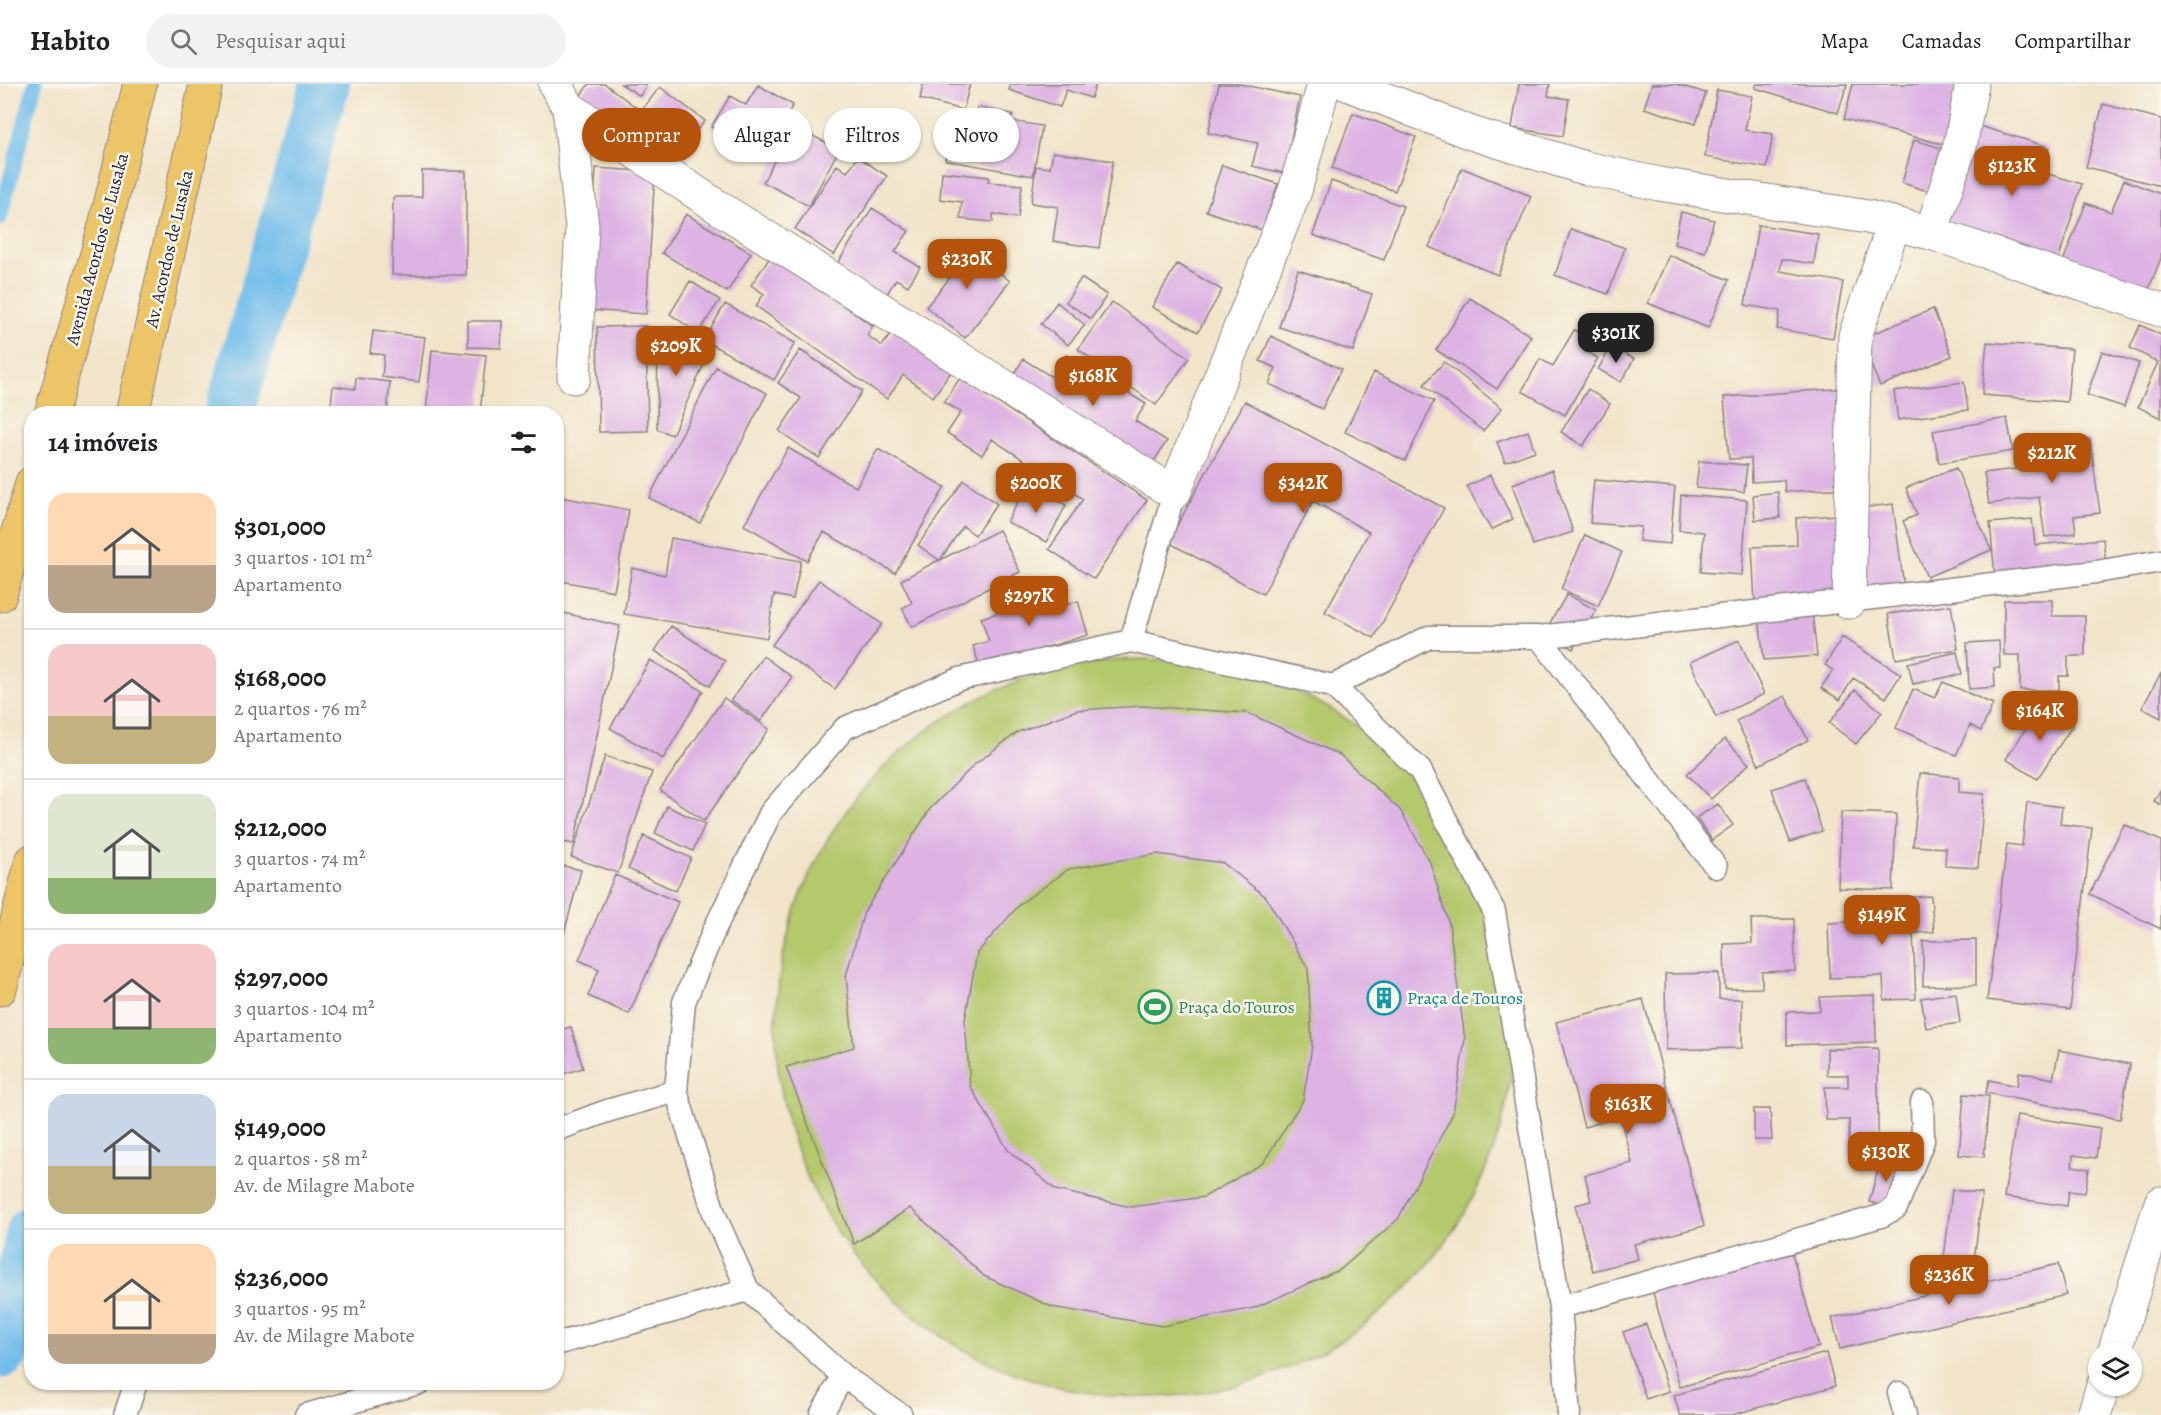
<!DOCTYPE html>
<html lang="pt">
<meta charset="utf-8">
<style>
body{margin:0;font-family:Alegreya,serif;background:#f2f2f2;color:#202124;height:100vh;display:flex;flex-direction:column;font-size:22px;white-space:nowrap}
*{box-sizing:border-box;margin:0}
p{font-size:20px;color:#757577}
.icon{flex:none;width:33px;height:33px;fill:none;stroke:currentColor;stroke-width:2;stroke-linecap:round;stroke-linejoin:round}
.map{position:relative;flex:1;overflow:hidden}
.drawer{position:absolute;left:24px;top:322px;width:540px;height:984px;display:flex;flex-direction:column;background:#fff;border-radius:24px;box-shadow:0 2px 4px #0004}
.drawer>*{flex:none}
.guide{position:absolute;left:582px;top:24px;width:570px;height:54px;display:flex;gap:12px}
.buttons{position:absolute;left:2088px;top:1258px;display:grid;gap:12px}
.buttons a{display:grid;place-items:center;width:54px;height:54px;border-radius:50%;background:#fff;box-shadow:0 2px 4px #0004;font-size:30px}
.price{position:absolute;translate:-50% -51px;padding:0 14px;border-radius:12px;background:#b45309;color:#fff;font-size:20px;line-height:39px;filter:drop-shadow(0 2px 3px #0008)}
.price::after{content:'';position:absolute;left:50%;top:36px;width:18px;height:14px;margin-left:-9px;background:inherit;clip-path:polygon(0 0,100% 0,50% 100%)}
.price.current{background:#222;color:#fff}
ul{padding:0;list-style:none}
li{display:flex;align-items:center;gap:18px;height:150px;padding:0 24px}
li+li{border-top:2px solid #e0e0e0}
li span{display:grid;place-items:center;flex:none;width:168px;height:120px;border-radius:18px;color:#555}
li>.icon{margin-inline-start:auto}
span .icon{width:72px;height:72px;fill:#fffc;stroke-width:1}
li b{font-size:26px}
h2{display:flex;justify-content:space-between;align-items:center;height:72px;padding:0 24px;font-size:26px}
.pill{padding:0 21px;border-radius:27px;background:#fff;box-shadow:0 2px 4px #0004;font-size:21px;line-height:54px}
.pill.current{background:#b45309;color:#fff}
header{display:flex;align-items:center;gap:36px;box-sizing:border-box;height:84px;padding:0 30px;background:#fff;border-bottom:2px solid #e0e0e0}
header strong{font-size:28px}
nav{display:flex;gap:33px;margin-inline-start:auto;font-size:21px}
.search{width:420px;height:54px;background:#f2f2f2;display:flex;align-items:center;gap:15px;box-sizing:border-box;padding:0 21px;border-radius:33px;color:#757577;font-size:22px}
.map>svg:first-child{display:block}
.green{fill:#b4c86c;stroke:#6b7554;stroke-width:1.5}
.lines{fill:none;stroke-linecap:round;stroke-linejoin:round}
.stream{stroke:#72bdeb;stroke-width:15}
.canal{stroke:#72bdeb;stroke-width:50}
.building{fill:#ddb3e3;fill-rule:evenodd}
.service-casing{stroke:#8a8382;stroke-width:25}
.minor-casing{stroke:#8a8382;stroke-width:35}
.primary-casing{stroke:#8a8382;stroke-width:35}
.service{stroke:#fff;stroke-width:22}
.minor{stroke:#fff;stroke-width:33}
.primary{stroke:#edc569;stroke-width:33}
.labels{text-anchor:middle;stroke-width:5;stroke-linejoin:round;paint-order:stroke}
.street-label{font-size:18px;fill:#22223b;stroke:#fbf7ec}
.culture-label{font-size:18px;fill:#0d838f;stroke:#fbf7ec;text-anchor:start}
.leisure-label{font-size:18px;fill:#27864d;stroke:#fbf7ec;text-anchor:start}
</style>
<header>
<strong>Habito</strong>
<div class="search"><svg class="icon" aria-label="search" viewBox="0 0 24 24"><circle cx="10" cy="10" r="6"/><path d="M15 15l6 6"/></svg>Pesquisar aqui</div>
<nav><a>Mapa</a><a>Camadas</a><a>Compartilhar</a></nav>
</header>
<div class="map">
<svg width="2161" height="1331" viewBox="0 0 2161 1331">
<rect width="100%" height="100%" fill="#fbf7ec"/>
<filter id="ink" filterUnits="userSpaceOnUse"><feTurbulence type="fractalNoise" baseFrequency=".0167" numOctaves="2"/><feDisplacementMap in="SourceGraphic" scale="12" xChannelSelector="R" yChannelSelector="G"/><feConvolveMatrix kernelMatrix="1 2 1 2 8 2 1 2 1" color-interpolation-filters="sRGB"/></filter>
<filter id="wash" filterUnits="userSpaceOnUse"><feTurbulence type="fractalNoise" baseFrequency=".008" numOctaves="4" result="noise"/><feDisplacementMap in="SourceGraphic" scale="24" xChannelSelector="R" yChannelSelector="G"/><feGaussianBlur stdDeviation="1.35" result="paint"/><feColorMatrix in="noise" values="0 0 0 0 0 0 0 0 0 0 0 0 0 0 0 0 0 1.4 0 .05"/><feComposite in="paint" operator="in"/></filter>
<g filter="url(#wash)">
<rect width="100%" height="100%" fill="#f1e4c9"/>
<path class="green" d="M776 944a369 369 0 1 1 738 0a369 369 0 1 1-738 0Z"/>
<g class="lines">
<path class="stream" d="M0 134 35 0"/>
<path class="canal" d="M229 330 325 0
M3 1269 32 1146"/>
</g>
<g id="blocks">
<path class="building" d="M589 0H605L641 27 660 3 705 37 670 81 580 12Z
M621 0H647L640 12Z
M923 0H970L963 26 920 15Z
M1011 0H1096L1091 14 1066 6 1060 23 1009 6Z
M1219 0H1240L1300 13 1284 89 1252 82 1258 59 1208 49Z
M1519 0H1550L1548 12 1569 15 1563 52 1512 44Z
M1652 0H1675L1706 9 1696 40 1644 24Z
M1757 0H1847L1838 29 1755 4Z
M1853 0H1962L1946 61 1844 35Z
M758 1 793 21 761 73 711 43 730 12 746 21Z
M1717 6 1752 12 1745 46 1773 50 1767 84 1705 73Z
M2103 20 2161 35V102L2086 83Z
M977 23 1013 30 1011 37 1042 42 1033 92 945 76 950 41 973 46Z
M1353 29 1416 53 1395 107 1332 84Z
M1976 41 2049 63 2042 88 2082 100 2057 180 1944 145Z
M793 42 839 65 809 122 763 98Z
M1914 56 1941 64 1928 107 1902 99Z
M1053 68 1113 77 1099 164 1053 157 1058 123 1031 119 1036 82 1050 84Z
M858 73 887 92 834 171 795 145 837 81 847 88Z
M1222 81 1278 100 1262 146 1206 127Z
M596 84 655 88 646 230 587 226Z
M1462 84 1531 112 1498 191 1429 163Z
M422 87H466V191H392L393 113H422Z
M942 88 989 93 988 98 1022 101 1018 134 993 130V138L960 135 962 118 940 115Z
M2124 96 2161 110V174L2146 212 2062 180 2086 119 2111 128Z
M1331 97 1403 122 1384 176 1313 151Z
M872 124 909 147 895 168 920 183 908 202 896 195 885 213 836 182Z
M1681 128 1714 136 1705 168 1674 160Z
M686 130 751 169 727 208 662 169Z
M1758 141 1818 150 1814 180 1782 175 1780 187 1843 198 1833 254 1777 245 1780 227 1745 221Z
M1571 145 1625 164 1608 210 1555 191Z
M960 157 1010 197 965 254 926 223 953 190 941 180Z
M1669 171 1729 196 1708 244 1648 219Z
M771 172 873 242 867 251 882 262 893 247 951 288 933 313 903 291 887 315 756 222 764 210 751 201Z
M1177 180 1222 206 1198 248 1152 223Z
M1298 186 1372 210 1353 267 1279 243Z
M1081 194 1107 211 1091 235 1066 218Z
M690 197 720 216 698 249 670 230Z
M1470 214 1531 252 1497 305 1436 266Z
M1057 218 1085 241 1068 261 1041 240Z
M1112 218 1189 274 1156 321 1078 265Z
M725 220 795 259 774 296 704 256Z
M1933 225 1952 272 1880 302 1860 255Z
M468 237H502L501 264 468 263Z
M2140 241 2161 251V334L2138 323 2158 278 2130 264Z
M646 242 648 347 599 348 597 243Z
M658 244 710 267 672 351 657 345Z
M1574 246 1592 256 1585 267 1598 274 1565 331 1522 307 1540 275 1553 282Z
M373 247 425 253 419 298 382 293 384 271 370 269Z
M1271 252 1341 285 1322 325 1269 300 1276 284 1260 277Z
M1987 258 2072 265 2067 318 1982 311Z
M1611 263 1634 275 1621 298 1598 285Z
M432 266 486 271 480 330 426 329Z
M800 266 862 307 819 374 779 347 801 314 778 299Z
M2102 267 2139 279 2124 323 2087 311Z
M1066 271 1146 320 1135 337 1167 357 1149 385 1010 298 1023 275 1052 293Z
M1444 278 1502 324 1483 347 1424 301Z
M716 283 767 309 700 439 649 414Z
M1374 288 1434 317 1405 377 1345 348Z
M356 294 390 298 387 330 330 329 333 302 355 305Z
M960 294 1147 416 1094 495 1049 465 1083 415 992 355 982 371 947 349 961 328 944 318Z
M1964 298 1968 326 1898 336 1894 307Z
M1847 304 1845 404 1785 408 1784 396 1752 398 1751 374 1729 375 1724 313Z
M1588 305 1610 320 1583 362 1561 348Z
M1245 317 1444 424 1374 554 1325 528 1369 448 1313 417 1263 510 1168 458Z
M2007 334 2013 367 1939 379 1933 347Z
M1528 347 1535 367 1505 378 1497 358Z
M2090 355 2100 429 2074 432 2076 449 2045 453 2039 413 1989 420 1984 389 2032 383 2029 362Z
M788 364 856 403 878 365 945 403 895 489 824 448 807 477 744 441Z
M1699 377 1747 381 1744 408 1696 404Z
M1956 384 1991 466 1927 493 1903 437 1917 431 1906 404Z
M1552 386 1573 448 1533 461 1512 400Z
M1490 391 1513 435 1491 446 1467 402Z
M964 396 997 420 975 451 963 442 940 476 999 446 1020 488 912 543 902 524 912 519 901 496 939 476 918 461Z
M1594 396 1675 403 1670 460 1639 457 1641 443 1590 439Z
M1026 401 1066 421 1047 458 1007 438Z
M1778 408 1780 434 1755 436 1753 411Z
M1681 411 1747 416 1742 491 1701 488 1704 448 1679 446Z
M556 412 629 426 614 507 556 496Z
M1893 420 1904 503 1863 508 1851 425Z
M1837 431 1842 515 1755 519 1752 463 1797 461 1796 434Z
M2032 435 2035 461 2103 455 2106 481 1995 492 1990 439Z
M1585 451 1622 468 1598 522 1561 505Z
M671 454 801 477 793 515 774 511 767 554 624 530 632 484 665 491Z
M819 496 882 540 835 605 772 561Z
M1046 500 1053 525 1078 517 1088 551 980 583 973 562 989 557 981 534 1013 524 1008 511Z
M1567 510 1596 526 1573 565 1544 549Z
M2004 516H2052V532H2085V572H2068V592H2059V606H2020V571H2004Z
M1951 521 1958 565 1896 575 1888 530Z
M1812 527 1817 572 1764 576 1759 533Z
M564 529 620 542 574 760 556 757V562Z
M671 542 725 577 710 602 655 567Z
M1842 553 1901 590 1886 614 1853 594 1840 616 1821 604 1833 586 1825 581Z
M1739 556 1764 610 1716 633 1690 578Z
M1999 557 2000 584H1994L1995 603 1969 605 1967 559Z
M1957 568 1962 590 1913 600 1908 579Z
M763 572 792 593 761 637 731 616Z
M650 576 703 607 663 675 610 644Z
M2161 589V634L2142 624Z
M1943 598 1993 620 1981 647 1970 641 1956 671 1896 644 1913 605 1935 614Z
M1855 606 1882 628 1856 660 1829 639Z
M1785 612 1808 656 1759 681 1736 637Z
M724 614 769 645 704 737 660 706Z
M2042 620 2073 641 2037 695 2006 675Z
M1142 622 1248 629 1340 671 1400 726 1430 778 1449 840 1465 955 1453 1029 1398 1135 1341 1185 1254 1224 1162 1242 1052 1223 984 1192 910 1124 854 1160 786 983 854 963 846 892 864 828 930 725 975 680 1018 648 1077 626ZM1157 770 1223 779 1266 813 1308 884 1312 962 1303 1016 1263 1079 1204 1113 1131 1123 1056 1106 1008 1066 970 1002 965 936 977 869 1020 820 1069 785Z
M1725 655 1749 680 1711 715 1687 690Z
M605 672 652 688 618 789 571 773Z
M1920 689 1959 693V708L1984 710 1978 784 1945 782 1946 764 1913 762Z
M1805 694 1822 747 1790 758 1772 705Z
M2161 705V721L2154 717Z
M2027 718 2062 723 2060 740 2092 744 2070 926 1987 916 2007 760 2022 762Z
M1718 720 1733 741 1712 756 1696 734Z
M667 722 705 740 693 767 655 749Z
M1841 728 1896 730 1893 806 1838 804Z
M2124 740 2161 757V845L2090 810Z
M644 752 691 774 676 807 628 785Z
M556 780 581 786 557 876H556Z
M615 791 678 818 629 930 588 912 599 885 579 876Z
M1931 812 1934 848 1913 849 1916 915 1884 916 1883 892 1830 894 1828 839 1889 836 1888 814Z
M1751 835H1794L1795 887 1762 888V904L1725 905 1724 860 1752 859Z
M1976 856V901L1923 902V857Z
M1719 889V915H1742V964L1666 966 1665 890Z
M1956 909 1960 939 1926 944 1921 914Z
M1875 911 1876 958 1787 961V928L1820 927V913Z
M1643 915 1704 1142 1634 1160 1638 1175 1593 1187 1575 1121 1591 1117 1585 1091 1632 1079 1620 1033 1584 1043 1556 938Z
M571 943 583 984 556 992V947Z
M1878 964V1069H1849V1036H1826L1825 1003H1848V991H1827V965Z
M2059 966 2130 980 2120 1035 1986 1009 1989 996 2017 1002 2019 988 2053 995Z
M1964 1010 1989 1012 1984 1073 1959 1071Z
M1754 1025H1770L1772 1056H1754Z
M2017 1031 2100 1044 2096 1074 2073 1071 2072 1082 2089 1085 2085 1109 2069 1107 2067 1122 2004 1113Z
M1881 1075 1902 1080 1891 1124 1869 1118Z
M1952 1106 1982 1109 1972 1194 1942 1191Z
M1791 1166 1819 1263 1680 1303 1652 1205Z
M2058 1180 2066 1211 1840 1265 1832 1234Z
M1646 1240 1669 1307 1646 1315 1623 1248Z
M1826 1269 1835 1302 1732 1331H1680L1674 1311Z"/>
</g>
</g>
<g filter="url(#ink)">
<use href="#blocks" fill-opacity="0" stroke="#8a8382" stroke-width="1.5"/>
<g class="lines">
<defs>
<path id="service" d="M1539 553 1716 783
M1131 557 1174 409
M1333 602 1429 553H1539L2096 488 2161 477
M556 1046 607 1027 676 1007
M1560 1223 1881 1132 1896 1124 1923 1057 1922 1018
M556 1260 748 1206
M1899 1309 1905 1331
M125 1331 136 1299
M306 1331 419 1299
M821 1331 843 1292
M901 1331 843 1292 748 1206 715 1132 676 1007 684 918 715 844 771 728 845 644 959 595 1131 557 1333 602 1420 686 1494 827 1560 1223 1569 1331"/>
<path id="minor" d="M555 0 569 24 721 125 1174 409 1295 107 1324 0
M1347 0 1471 49 1585 84 1659 100 1868 133 1931 149 2161 226
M569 24 582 143 574 293
M1931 149 1960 62 1972 0
M1849 518 1855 252 1894 140
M2114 1269 2161 1119
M2094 1331 2103 1302"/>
<path id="primary" d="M51 330 105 142 140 0
M132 330 206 0
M0 511 32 399
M0 905 32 777"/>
</defs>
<use href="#service" class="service-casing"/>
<use href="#minor" class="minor-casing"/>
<use href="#primary" class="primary-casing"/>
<use href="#service" class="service"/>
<use href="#minor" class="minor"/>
<use href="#primary" class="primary"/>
</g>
</g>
<defs>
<symbol id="building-ring" viewBox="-11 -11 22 22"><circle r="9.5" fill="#fbf7ec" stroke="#0f9aa8" stroke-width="1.5"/><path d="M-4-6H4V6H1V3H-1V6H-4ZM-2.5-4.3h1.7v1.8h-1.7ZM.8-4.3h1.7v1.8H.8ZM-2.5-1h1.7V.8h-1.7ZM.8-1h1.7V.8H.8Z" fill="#0f9aa8"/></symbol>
<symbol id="stadium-ring" viewBox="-11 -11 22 22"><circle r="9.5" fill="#fbf7ec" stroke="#2e9e5b" stroke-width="1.5"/><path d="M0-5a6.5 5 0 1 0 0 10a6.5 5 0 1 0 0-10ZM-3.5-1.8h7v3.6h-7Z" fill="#2e9e5b"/></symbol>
</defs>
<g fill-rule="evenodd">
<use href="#building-ring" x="1365" y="895" width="38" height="38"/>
<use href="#stadium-ring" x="1136" y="904" width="38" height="38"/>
</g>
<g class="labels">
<g class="street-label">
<text transform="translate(97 165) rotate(-75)" y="6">Avenida Acordos de Lusaka</text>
<text transform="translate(169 165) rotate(-77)" y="6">Av. Acordos de Lusaka</text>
</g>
<g class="culture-label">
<text x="1407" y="920">Praça de Touros</text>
</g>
<g class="leisure-label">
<text x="1178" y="929">Praça do Touros</text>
</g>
</g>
</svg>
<div class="buttons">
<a><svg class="icon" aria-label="layers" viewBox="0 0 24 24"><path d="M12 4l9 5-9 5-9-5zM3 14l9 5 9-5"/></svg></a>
</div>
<b class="price" style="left:2012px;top:113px">$123K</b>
<b class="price" style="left:967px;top:206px">$230K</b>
<b class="price current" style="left:1616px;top:280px">$301K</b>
<b class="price" style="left:676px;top:293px">$209K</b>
<b class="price" style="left:1093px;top:323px">$168K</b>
<b class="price" style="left:2052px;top:400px">$212K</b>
<b class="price" style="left:1036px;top:430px">$200K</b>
<b class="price" style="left:1303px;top:430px">$342K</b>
<b class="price" style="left:1029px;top:543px">$297K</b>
<b class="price" style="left:2040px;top:658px">$164K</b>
<b class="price" style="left:1882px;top:862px">$149K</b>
<b class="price" style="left:1628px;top:1051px">$163K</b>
<b class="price" style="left:1886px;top:1099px">$130K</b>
<b class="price" style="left:1949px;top:1222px">$236K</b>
<div class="guide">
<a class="pill current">Comprar</a>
<a class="pill">Alugar</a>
<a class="pill">Filtros</a>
<a class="pill">Novo</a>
</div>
<section class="drawer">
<h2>14 imóveis<svg class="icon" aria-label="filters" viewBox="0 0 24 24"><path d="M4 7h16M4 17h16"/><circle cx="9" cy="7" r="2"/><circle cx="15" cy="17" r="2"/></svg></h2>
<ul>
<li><span style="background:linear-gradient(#ffd9b3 60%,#b9a48a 0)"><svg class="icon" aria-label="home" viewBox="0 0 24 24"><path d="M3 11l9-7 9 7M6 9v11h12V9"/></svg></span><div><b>$301,000</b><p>3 quartos · 101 m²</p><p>Apartamento</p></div></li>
<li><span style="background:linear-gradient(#f6c9c9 60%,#c2b280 0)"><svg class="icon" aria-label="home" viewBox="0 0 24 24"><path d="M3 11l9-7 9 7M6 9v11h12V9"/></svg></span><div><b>$168,000</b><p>2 quartos · 76 m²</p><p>Apartamento</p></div></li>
<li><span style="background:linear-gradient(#dfe7d0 70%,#8fb573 0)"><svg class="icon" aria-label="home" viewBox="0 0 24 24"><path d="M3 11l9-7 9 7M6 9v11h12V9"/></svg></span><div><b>$212,000</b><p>3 quartos · 74 m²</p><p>Apartamento</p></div></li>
<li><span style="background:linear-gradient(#f6c9c9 70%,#8fb573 0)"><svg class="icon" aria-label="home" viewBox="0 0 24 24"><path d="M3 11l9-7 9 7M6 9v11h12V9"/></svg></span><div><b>$297,000</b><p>3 quartos · 104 m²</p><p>Apartamento</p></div></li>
<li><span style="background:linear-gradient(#c9d6e8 60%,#c2b280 0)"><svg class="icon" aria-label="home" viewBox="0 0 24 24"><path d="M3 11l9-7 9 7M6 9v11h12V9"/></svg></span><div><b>$149,000</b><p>2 quartos · 58 m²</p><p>Av. de Milagre Mabote</p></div></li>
<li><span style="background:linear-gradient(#ffd9b3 75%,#b9a48a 0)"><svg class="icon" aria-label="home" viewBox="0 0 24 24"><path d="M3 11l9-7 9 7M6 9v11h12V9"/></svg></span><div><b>$236,000</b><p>3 quartos · 95 m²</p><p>Av. de Milagre Mabote</p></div></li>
</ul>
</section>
</div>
